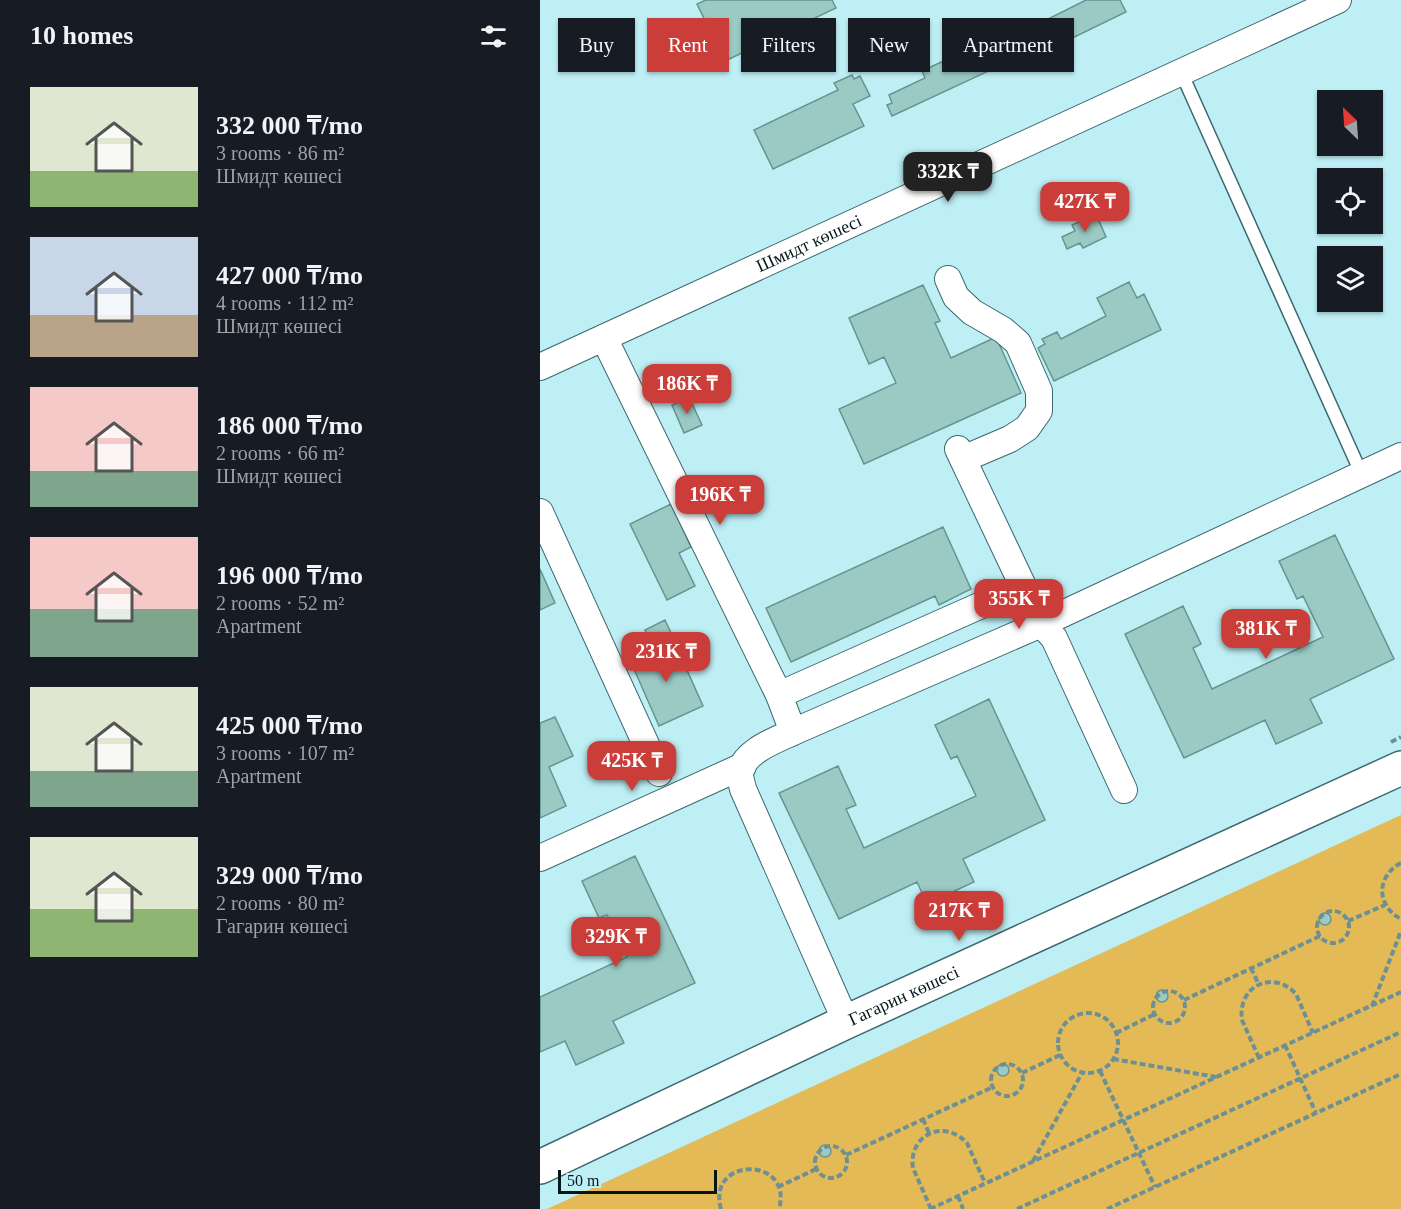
<!DOCTYPE html>
<meta charset="utf-8">
<style>
body{margin:0;font-family:"Times New Roman",serif;background:#20242c;color:#f1f3f6;height:100vh;display:flex;flex-direction:column;font-size:22px;white-space:nowrap}
*{box-sizing:border-box;margin:0}
p{font-size:20px;color:#9ea1a6}
.icon{flex:none;width:33px;height:33px;fill:none;stroke:currentColor;stroke-width:2;stroke-linecap:round;stroke-linejoin:round}
.map{position:relative;flex:1;overflow:hidden}
.panel{display:flex;flex-direction:column;background:#171b24;width:540px}
.panel>*{flex:none}
.top-card{position:absolute;left:18px;top:18px;width:570px;height:54px;display:flex;gap:12px}
.needle{width:39px;rotate:335deg}
.buttons{position:absolute;left:777px;top:90px;display:grid;gap:12px}
.buttons a{display:grid;place-items:center;width:66px;height:66px;border-radius:0px;background:#171b24;box-shadow:0 2px 4px #0004;font-size:30px}
.scale{position:absolute;left:18px;bottom:15px;width:159px;box-sizing:border-box;padding-left:6px;border:3px solid #041618;border-top:0;font-size:16px;line-height:21px;white-space:nowrap;color:#041618;-webkit-text-stroke:4px #beeff5;paint-order:stroke}
.price{position:absolute;translate:-50% -51px;padding:0 14px;border-radius:12px;background:#cb3d39;color:#fff;font-size:20px;line-height:39px;filter:drop-shadow(0 2px 3px #0008)}
.price::after{content:'';position:absolute;left:50%;top:36px;width:18px;height:14px;margin-left:-9px;background:inherit;clip-path:polygon(0 0,100% 0,50% 100%)}
.price.on{background:#222;color:#fff}
ul{padding:0;list-style:none}
li{display:flex;align-items:center;gap:18px;height:150px;padding:0 30px}
li span{display:grid;place-items:center;flex:none;width:168px;height:120px;border-radius:0px;color:#555}
li>.icon{margin-inline-start:auto}
span .icon{width:72px;height:72px;fill:#fffc;stroke-width:1}
li b{font-size:26px}
h2{display:flex;justify-content:space-between;align-items:center;height:72px;padding:0 30px;font-size:26px}
.pill{padding:0 21px;border-radius:0px;background:#171b24;box-shadow:0 2px 4px #0004;font-size:21px;line-height:54px}
.pill.on{background:#cb3d39;color:#fff}
main{display:flex;flex:1;min-height:0}
.map>svg:first-child{display:block}
.green{fill:#e4ba57}
.building{fill:#9bcac4;stroke:#66948e;stroke-width:1.5}
.lines{fill:none;stroke-linecap:round;stroke-linejoin:round}
.service-casing{stroke:#3b686e;stroke-width:15}
.minor-casing{stroke:#3b686e;stroke-width:28}
.secondary-casing{stroke:#3b686e;stroke-width:36}
.path{stroke:#6d9094;stroke-width:4;stroke-dasharray:6 3;stroke-linecap:butt}
.service{stroke:#fff;stroke-width:12}
.minor{stroke:#fff;stroke-width:26}
.secondary{stroke:#fff;stroke-width:33}
.labels{text-anchor:middle;stroke-width:5;stroke-linejoin:round;paint-order:stroke}
.street-label{font-size:18px;fill:#041618;stroke:#beeff5}
</style>
<main>
<section class="panel">
<h2>10 homes<svg class="icon" aria-label="filters" viewBox="0 0 24 24"><path d="M4 7h16M4 17h16"/><circle cx="9" cy="7" r="2"/><circle cx="15" cy="17" r="2"/></svg></h2>
<ul>
<li><span style="background:linear-gradient(#dfe7d0 70%,#8fb573 0)"><svg class="icon" aria-label="home" viewBox="0 0 24 24"><path d="M3 11l9-7 9 7M6 9v11h12V9"/></svg></span><div><b>332 000 ₸/mo</b><p>3 rooms · 86 m²</p><p>Шмидт көшесі</p></div></li>
<li><span style="background:linear-gradient(#c9d6e8 65%,#b9a48a 0)"><svg class="icon" aria-label="home" viewBox="0 0 24 24"><path d="M3 11l9-7 9 7M6 9v11h12V9"/></svg></span><div><b>427 000 ₸/mo</b><p>4 rooms · 112 m²</p><p>Шмидт көшесі</p></div></li>
<li><span style="background:linear-gradient(#f6c9c9 70%,#7fa58c 0)"><svg class="icon" aria-label="home" viewBox="0 0 24 24"><path d="M3 11l9-7 9 7M6 9v11h12V9"/></svg></span><div><b>186 000 ₸/mo</b><p>2 rooms · 66 m²</p><p>Шмидт көшесі</p></div></li>
<li><span style="background:linear-gradient(#f6c9c9 60%,#7fa58c 0)"><svg class="icon" aria-label="home" viewBox="0 0 24 24"><path d="M3 11l9-7 9 7M6 9v11h12V9"/></svg></span><div><b>196 000 ₸/mo</b><p>2 rooms · 52 m²</p><p>Apartment</p></div></li>
<li><span style="background:linear-gradient(#dfe7d0 70%,#7fa58c 0)"><svg class="icon" aria-label="home" viewBox="0 0 24 24"><path d="M3 11l9-7 9 7M6 9v11h12V9"/></svg></span><div><b>425 000 ₸/mo</b><p>3 rooms · 107 m²</p><p>Apartment</p></div></li>
<li><span style="background:linear-gradient(#dfe7d0 60%,#8fb573 0)"><svg class="icon" aria-label="home" viewBox="0 0 24 24"><path d="M3 11l9-7 9 7M6 9v11h12V9"/></svg></span><div><b>329 000 ₸/mo</b><p>2 rooms · 80 m²</p><p>Гагарин көшесі</p></div></li>
</ul>
</section>
<div class="map">
<svg width="861" height="1209" viewBox="0 0 861 1209">
<rect width="100%" height="100%" fill="#beeff5"/>
<path class="green" d="M861 815V1209H7Z"/>
<path class="building" d="M166 0H292L296 8 181 63 172 45 176 43 157 4Z
M546 0H580L586 12 516 46 504 21Z
M475 32 485 54 352 116 347 105 352 103 349 95 385 78 382 71 460 35 462 39Z
M312 75 314 79 320 76 330 96 313 104 324 126 233 169 214 130 298 90 294 83Z
M556 214 566 237 543 248 540 243 527 249 522 237 535 231 532 225Z
M589 282 597 298 604 294 621 330 514 381 498 348 505 344 502 339 517 332 521 339 566 316 557 298Z
M383 285 400 321 395 323 411 358 456 337 481 393 324 464 299 409 356 383 344 357 329 364 309 318Z
M149 397 162 425 144 433 132 405Z
M131 504 151 547 139 553 155 586 127 600 90 524Z
M403 527 431 589 399 605 395 596 251 662 226 608Z
M795 535 854 659 770 699 782 723 736 744 725 720 644 758 585 634 643 606 661 644 653 648 672 689 783 637 763 596 757 599 739 561Z
M0 569 15 603 0 610Z
M125 620 131 633 111 642 105 630Z
M134 641 163 706 119 726 90 660Z
M449 699 505 820 423 859 434 882 387 904 377 882 299 919 239 793 298 766 316 805 306 809 324 848 436 796 417 756 411 759 395 725Z
M15 717 33 756 9 767 26 806 0 818V723Z
M95 856 155 983 73 1021 84 1043 36 1065 25 1041 0 1052V997L87 957 67 915 59 918 42 881Z
M779 919a6 6 0 1 1 12 0a6 6 0 1 1-12 0Z
M616 996a6 6 0 1 1 12 0a6 6 0 1 1-12 0Z
M457 1070a6 6 0 1 1 12 0a6 6 0 1 1-12 0Z
M279 1151a6 6 0 1 1 12 0a6 6 0 1 1-12 0Z"/>
<g class="lines">
<defs>
<path id="service" d="M641 72 822 475"/>
<g id="minor">
<path d="M408 279 416 297 432 312 463 330 478 343 499 391V411L487 428 470 439 423 459"/>
<path d="M64 338 239 695 253 732"/>
<path id="s1" d="M0 367 798 0"/>
<path d="M418 449 501 624 514 638 584 790"/>
<path d="M0 512 119 773"/>
<path d="M239 695 482 587"/>
<path d="M0 858 203 766"/>
<path d="M306 1022 203 789C202 784 200 778 200 774 202 752 236 740 253 732L501 624 861 456"/>
</g>
<g id="secondary">
<path id="s2" d="M0 1167 306 1022 861 768"/>
</g>
</defs>
<use href="#service" class="service-casing"/>
<use href="#minor" class="minor-casing"/>
<use href="#secondary" class="secondary-casing"/>
<path class="path" d="M851 742 861 737
M861 863C836 876 836 906 861 919
M777 927a16 16 0 1 1 32 0a16 16 0 1 1-32 0Z
M808 921 845 905
M711 968 719 985
M613 1007a16 16 0 1 1 32 0a16 16 0 1 1-32 0Z
M644 1000 780 936
M832 1006 861 931
M518 1043a30 30 0 1 1 60 0a30 30 0 1 1-60 0Z
M576 1033 615 1014
M745 1045 776 1113
M719 1058 702 1020C697 986 733 969 756 994L773 1033
M573 1059 676 1077
M451 1080a16 16 0 1 1 32 0a16 16 0 1 1-32 0Z
M560 1071 615 1187
M482 1073 520 1055
M383 1119 389 1133
M275 1162a16 16 0 1 1 32 0a16 16 0 1 1-32 0Z
M306 1155 453 1087
M493 1161 542 1073
M238 1187 276 1169
M418 1196 423 1209
M181 1209C166 1156 254 1156 239 1209
M390 1209 861 992
M391 1209 373 1168C368 1135 404 1118 427 1143L445 1183
M477 1209 861 1032
M567 1209 861 1074"/>
<use href="#service" class="service"/>
<use href="#minor" class="minor"/>
<use href="#secondary" class="secondary"/>
</g>
<g class="labels">
<g class="street-label">
<text dy="6" stroke="none"><textPath href="#s1" startOffset="296">Шмидт көшесі</textPath></text>
<text dy="6" stroke="none"><textPath href="#s2" startOffset="402">Гагарин көшесі</textPath></text>
</g>
</g>
</svg>
<div class="buttons">
<a><svg class="needle" viewBox="-14 -14 28 28"><path d="M0-13l5 13h-10z" fill="#e53935"/><path d="M0 13l5-13h-10z" fill="#9ea1a6"/></svg></a>
<a><svg class="icon" aria-label="locate" viewBox="0 0 24 24"><circle cx="12" cy="12" r="6"/><path d="M12 2v4M12 18v4M2 12h4M18 12h4"/></svg></a>
<a><svg class="icon" aria-label="layers" viewBox="0 0 24 24"><path d="M12 4l9 5-9 5-9-5zM3 14l9 5 9-5"/></svg></a>
</div>
<div class="scale">50 m</div>
<b class="price on" style="left:408px;top:203px">332K ₸</b>
<b class="price" style="left:545px;top:233px">427K ₸</b>
<b class="price" style="left:147px;top:415px">186K ₸</b>
<b class="price" style="left:180px;top:526px">196K ₸</b>
<b class="price" style="left:479px;top:630px">355K ₸</b>
<b class="price" style="left:726px;top:660px">381K ₸</b>
<b class="price" style="left:126px;top:683px">231K ₸</b>
<b class="price" style="left:92px;top:792px">425K ₸</b>
<b class="price" style="left:419px;top:942px">217K ₸</b>
<b class="price" style="left:76px;top:968px">329K ₸</b>
<div class="top-card">
<a class="pill">Buy</a>
<a class="pill on">Rent</a>
<a class="pill">Filters</a>
<a class="pill">New</a>
<a class="pill">Apartment</a>
</div>
</div>
</main>
